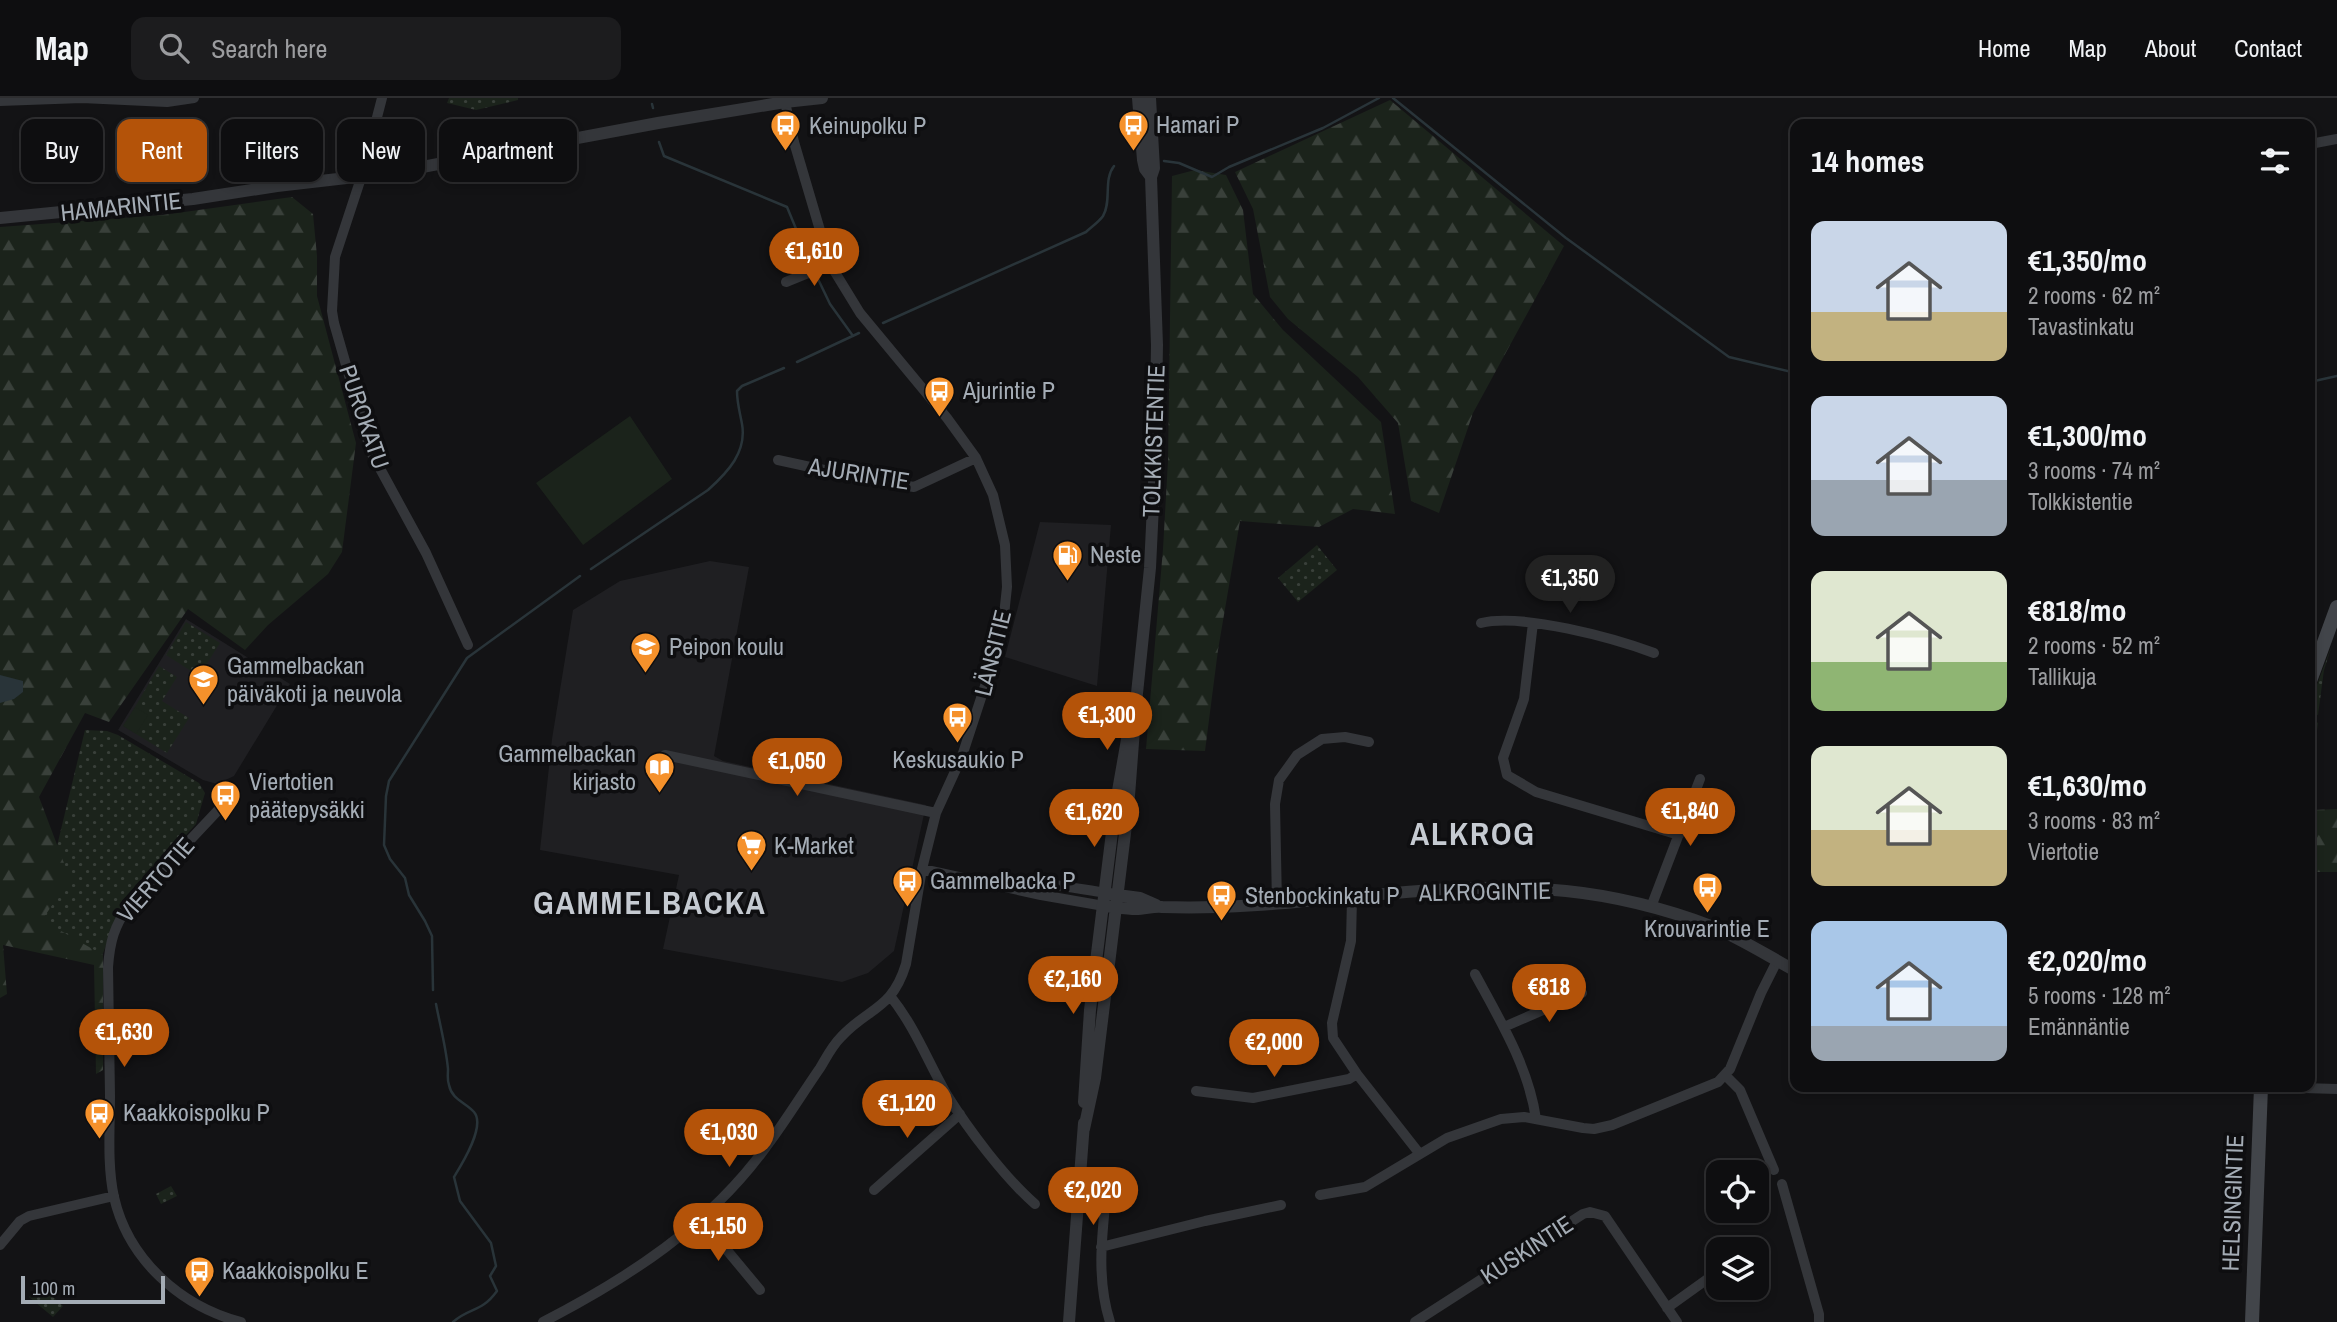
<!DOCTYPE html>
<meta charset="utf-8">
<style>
body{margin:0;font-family:"Archivo Narrow",sans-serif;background:#1c1c1e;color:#f1f3f6;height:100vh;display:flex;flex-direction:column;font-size:26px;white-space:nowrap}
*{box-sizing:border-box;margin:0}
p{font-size:23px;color:#9b9c9f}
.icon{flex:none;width:38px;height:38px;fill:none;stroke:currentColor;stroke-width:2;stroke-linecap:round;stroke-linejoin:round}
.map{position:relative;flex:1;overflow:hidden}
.side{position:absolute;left:1790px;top:21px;width:525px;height:973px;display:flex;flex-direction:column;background:#0e0e10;border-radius:14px;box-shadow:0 4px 10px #0003,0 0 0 2px #2e2e30}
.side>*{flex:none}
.guide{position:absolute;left:21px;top:21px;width:665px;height:63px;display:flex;gap:14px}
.fabs{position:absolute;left:1706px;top:1062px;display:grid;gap:14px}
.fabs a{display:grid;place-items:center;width:63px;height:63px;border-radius:14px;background:#0e0e10;box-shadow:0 4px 10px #0003,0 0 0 2px #2e2e30;font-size:35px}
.scale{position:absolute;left:21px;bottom:18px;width:144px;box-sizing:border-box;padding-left:7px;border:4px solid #a4acb5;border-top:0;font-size:19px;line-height:24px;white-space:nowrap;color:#a4acb5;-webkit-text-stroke:5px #0e0e10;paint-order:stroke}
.price{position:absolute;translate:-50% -60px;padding:0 16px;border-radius:24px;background:#b45309;color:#fff;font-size:23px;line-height:46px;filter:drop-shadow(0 2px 4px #0008)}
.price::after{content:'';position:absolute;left:50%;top:42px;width:21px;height:16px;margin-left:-10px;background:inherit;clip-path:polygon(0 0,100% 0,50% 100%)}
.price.selected{background:#222;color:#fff}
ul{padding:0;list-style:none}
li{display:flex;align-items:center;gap:21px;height:175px;padding:0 21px}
li span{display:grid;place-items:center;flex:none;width:196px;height:140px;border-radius:14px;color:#555}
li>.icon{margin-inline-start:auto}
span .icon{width:84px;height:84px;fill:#fffc;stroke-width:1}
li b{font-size:30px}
h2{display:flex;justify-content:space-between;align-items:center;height:84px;padding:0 21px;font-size:30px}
.tag{padding:0 24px;border-radius:14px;background:#0e0e10;box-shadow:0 4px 10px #0003,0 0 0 2px #2e2e30;font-size:24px;line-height:63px}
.tag.selected{background:#b45309;color:#fff}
header{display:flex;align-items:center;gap:42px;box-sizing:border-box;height:98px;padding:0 35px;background:#0e0e10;border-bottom:2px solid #2e2e30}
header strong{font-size:33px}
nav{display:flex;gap:38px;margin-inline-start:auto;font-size:24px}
.search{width:490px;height:63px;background:#1c1c1e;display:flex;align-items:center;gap:18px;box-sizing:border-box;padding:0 24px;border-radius:14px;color:#9b9c9f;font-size:26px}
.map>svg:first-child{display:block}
.built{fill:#1f1f22}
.green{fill:url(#green-dots)}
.forest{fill:url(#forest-firs)}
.pitch{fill:#1b231b}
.water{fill:#293439}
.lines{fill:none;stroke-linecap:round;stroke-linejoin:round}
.stream{stroke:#293439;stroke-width:2.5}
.minor{stroke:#34363a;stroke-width:10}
.tertiary{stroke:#34363a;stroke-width:12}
.secondary{stroke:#42454a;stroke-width:14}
.labels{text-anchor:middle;stroke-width:7;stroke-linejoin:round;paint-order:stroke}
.poi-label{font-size:24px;fill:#a4acb5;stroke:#0e0e10;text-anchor:start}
.street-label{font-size:24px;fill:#a4acb5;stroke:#0e0e10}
.district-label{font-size:32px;font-weight:bold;letter-spacing:2px;fill:#c5cad1;stroke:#0e0e10}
</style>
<header>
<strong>Map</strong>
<div class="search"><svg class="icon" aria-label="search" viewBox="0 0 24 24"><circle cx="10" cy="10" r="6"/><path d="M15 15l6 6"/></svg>Search here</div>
<nav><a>Home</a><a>Map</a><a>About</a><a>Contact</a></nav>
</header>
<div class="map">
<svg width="2337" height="1224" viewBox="0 0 2337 1224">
<defs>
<pattern id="green-dots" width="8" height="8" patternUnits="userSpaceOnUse" patternTransform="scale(1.75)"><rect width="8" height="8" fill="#1b231b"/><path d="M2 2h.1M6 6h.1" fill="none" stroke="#39403a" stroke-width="1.8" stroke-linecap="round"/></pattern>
<pattern id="forest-firs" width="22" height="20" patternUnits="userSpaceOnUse" patternTransform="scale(1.75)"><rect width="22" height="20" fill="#1b231b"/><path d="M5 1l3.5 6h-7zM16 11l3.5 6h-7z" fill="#39403a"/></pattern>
</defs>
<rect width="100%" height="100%" fill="#131315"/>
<path class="built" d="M1040 424 1111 427 1097 588 1005 559Z
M710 463 749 469 714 658 723 663 926 707 894 853 868 875 842 884 663 851 679 777 540 752 552 641 573 512 620 483Z
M186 521 290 586 234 678 217 686 203 682 118 632Z"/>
<path class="green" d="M449 0H518V2L476 12 447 5Z
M1317 447 1337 472 1298 504 1278 480Z
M186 524 220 545 199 578 166 557Z
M2332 547 2324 572 2318 617 2310 614V605Z
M159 568 177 579 162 603 189 620 167 655 136 636 147 617 135 609Z
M2314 622 2318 625 2312 668H2310V623Z
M85 632 107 633 118 637 199 685 205 695 196 726 137 791 117 818 102 858 35 839Z
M171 1088 177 1098 161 1106 156 1096Z
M40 1187 63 1208 53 1219 29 1199Z"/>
<path class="forest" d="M1390 2 1564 148 1473 315 1439 415 1411 403 1398 325 1358 279 1288 221 1270 199 1253 111 1235 74Z
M1195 72 1226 77 1243 112 1253 196 1283 232 1381 324 1395 416 1353 411 1319 429 1240 423 1218 552 1205 653 1146 651 1163 451 1168 363 1172 78Z
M292 99 313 116 317 158V198L356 345 342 454 328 476 268 527 245 552 188 511 109 624 85 615 39 699 70 781 42 822 103 857V972L96 976 94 867 3 847 7 896 0 900V129L163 117Z
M2337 711V774H2310V725L2313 712Z"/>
<path class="pitch" d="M630 318 672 381 583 447 536 385Z
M135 609 148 617 136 636 123 628Z"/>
<path class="water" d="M0 577 23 583V594L14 601 0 605Z"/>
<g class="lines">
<path class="stream" d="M1393 0 1566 140 1729 259 1796 275
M652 6 653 10
M659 44 664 58 787 109 811 167
M1164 63 1179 65 1212 79 1229 69 1323 30 1379 0
M818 181 830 206 853 238
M883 225 1086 134C1091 129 1099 124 1103 118 1112 103 1103 82 1114 68
M797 264 859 235
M2310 284 2337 278
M591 471 708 392C728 374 747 354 742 326 740 315 737 305 737 293L742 288 784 270
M433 892 432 838 425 823 409 797 405 780 390 761 384 747 386 698 389 683 467 560 580 478
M436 906C440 927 446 949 448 971 448 976 447 982 449 987 452 1002 465 1004 474 1014 486 1028 462 1066 454 1079L460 1103 491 1145 496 1168 490 1178 497 1193C481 1215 470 1209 453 1224"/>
<path class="minor" d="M382 0 362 77 335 159 332 213 334 225 371 354 426 455 468 547
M0 3 82 0 167 4 194 0
M2310 46 2337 41
M786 184 830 166
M778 362 861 380 914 389 976 360
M1481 525C1522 515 1614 540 1654 555
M1533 525 1524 601 1503 660 1507 677 1536 694 1679 737
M665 657 936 715
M223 707 129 807C114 829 110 843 108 869 109 912 109 955 110 998 110 1031 107 1067 114 1099 128 1161 180 1208 241 1224
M922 771 1041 797 1104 808
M1006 786C1040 782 1072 790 1106 795
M1352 800 1351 843 1332 925 1333 940 1357 976 1419 1055
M1277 806 1275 706 1279 682 1297 657 1322 641 1345 639 1369 644
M1651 809 1700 681
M1475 876C1500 922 1529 970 1536 1021
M891 899C915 929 928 964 947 997 968 1031 1005 1080 1035 1106
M1504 929 1582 895
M1726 978 1740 992 1774 1072
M2267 989 2337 991
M1196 993 1253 1000 1349 981 1357 976
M1108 1080C1103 1129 1095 1177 1110 1224
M1782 1086 1819 1216V1224
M874 1092 960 1016
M1320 1097 1365 1089 1447 1040 1501 1021 1524 1019 1583 1030 1594 1031 1612 1027 1718 984 1730 971 1761 895 1777 863
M701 1121 760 1192
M0 1147 20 1123 29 1118 114 1098
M1101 1149 1205 1123 1281 1107
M1667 1210 1713 1177
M543 1224C628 1180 709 1128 766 1049 785 1024 802 996 820 970 826 960 832 948 841 939 869 909 892 912 906 866L922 771 936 715 962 658 1002 536 1007 489 1005 447 993 397 976 360 947 320 860 215 830 166 794 44 785 4
M1415 1224 1583 1116 1590 1114 1605 1118 1677 1224"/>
<path class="tertiary" d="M1138 0 1143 62 1145 71 1151 79
M0 120 193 101 277 88 390 75 658 25 785 4 822 0
M1110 796 1140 800 1156 807
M1104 808C1115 809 1126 811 1136 811 1145 811 1154 808 1162 809 1297 814 1432 779 1566 793 1615 798 1666 811 1711 828 1740 840 1768 858 1796 873
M1084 1004 1090 912 1115 710 1129 630
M1084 1031 1095 980 1128 711 1136 605 1150 470 1155 365 1157 247 1151 79 1154 70 1150 0
M1069 1224 1084 1025"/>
<path class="secondary" d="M2310 583 2337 509
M2252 1224 2261 989"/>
</g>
<defs>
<symbol id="bus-pin" viewBox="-11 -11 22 30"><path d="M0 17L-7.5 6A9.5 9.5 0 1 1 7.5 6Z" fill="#f5912b" stroke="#0e0e10"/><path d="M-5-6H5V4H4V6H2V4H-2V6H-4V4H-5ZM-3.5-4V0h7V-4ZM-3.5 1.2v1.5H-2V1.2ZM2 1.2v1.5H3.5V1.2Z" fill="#fff"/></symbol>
<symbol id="fuel-pin" viewBox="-11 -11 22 30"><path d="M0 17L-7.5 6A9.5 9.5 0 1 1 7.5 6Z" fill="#f5912b" stroke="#0e0e10"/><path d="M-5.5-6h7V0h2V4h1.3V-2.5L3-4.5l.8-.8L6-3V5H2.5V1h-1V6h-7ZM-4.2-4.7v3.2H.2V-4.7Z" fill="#fff"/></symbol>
<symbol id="school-pin" viewBox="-11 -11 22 30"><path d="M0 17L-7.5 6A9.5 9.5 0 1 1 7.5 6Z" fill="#f5912b" stroke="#0e0e10"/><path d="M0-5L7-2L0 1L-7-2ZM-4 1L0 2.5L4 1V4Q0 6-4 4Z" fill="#fff"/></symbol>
<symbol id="library-pin" viewBox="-11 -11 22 30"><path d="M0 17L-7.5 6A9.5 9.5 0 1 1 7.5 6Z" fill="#f5912b" stroke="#0e0e10"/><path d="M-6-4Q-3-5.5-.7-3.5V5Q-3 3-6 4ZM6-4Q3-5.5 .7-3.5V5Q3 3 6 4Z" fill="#fff"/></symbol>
<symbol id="supermarket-pin" viewBox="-11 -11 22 30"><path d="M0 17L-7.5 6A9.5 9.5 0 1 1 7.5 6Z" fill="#f5912b" stroke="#0e0e10"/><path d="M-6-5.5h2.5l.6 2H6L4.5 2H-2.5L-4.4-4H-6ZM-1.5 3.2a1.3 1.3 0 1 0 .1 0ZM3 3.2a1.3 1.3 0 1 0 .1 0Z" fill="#fff"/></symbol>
</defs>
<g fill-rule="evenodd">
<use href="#bus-pin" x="1116" y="10" width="35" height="47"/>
<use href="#bus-pin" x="768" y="10" width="35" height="47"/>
<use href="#bus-pin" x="922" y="276" width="35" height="47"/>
<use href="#fuel-pin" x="1050" y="440" width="35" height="47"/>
<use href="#school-pin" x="628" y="532" width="35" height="47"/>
<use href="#school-pin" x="186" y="564" width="35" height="47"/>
<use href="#bus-pin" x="940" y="602" width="35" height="47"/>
<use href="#library-pin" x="642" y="652" width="35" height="47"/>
<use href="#bus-pin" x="208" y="680" width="35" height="47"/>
<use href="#supermarket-pin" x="734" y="730" width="35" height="47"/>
<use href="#bus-pin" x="890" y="766" width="35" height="47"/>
<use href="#bus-pin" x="1690" y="772" width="35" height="47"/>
<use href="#bus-pin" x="1204" y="780" width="35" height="47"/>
<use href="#bus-pin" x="82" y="998" width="35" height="47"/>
<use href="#bus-pin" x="182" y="1156" width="35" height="47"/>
</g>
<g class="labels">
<g class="poi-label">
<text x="1156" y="35">Hamari P</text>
<text x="809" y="36">Keinupolku P</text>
<text x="963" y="301">Ajurintie P</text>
<text x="1090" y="465">Neste</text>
<text x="669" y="557">Peipon koulu</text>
<text x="227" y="576">Gammelbackan<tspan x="227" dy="28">päiväkoti ja neuvola</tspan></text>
<text x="636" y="664" text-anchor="end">Gammelbackan<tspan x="636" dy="28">kirjasto</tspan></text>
<text x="958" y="670" text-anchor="middle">Keskusaukio P</text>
<text x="249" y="692">Viertotien<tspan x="249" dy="28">päätepysäkki</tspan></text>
<text x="774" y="756">K-Market</text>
<text x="930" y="791">Gammelbacka P</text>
<text x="1245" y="806">Stenbockinkatu P</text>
<text x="1707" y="839" text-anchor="middle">Krouvarintie E</text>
<text x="123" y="1023">Kaakkoispolku P</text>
<text x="222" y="1181">Kaakkoispolku E</text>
</g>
<g class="street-label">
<text transform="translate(121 109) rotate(-6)" y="8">HAMARINTIE</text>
<text transform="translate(364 319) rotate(71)" y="8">PUROKATU</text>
<text transform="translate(1154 343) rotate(-88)" y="8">TOLKKISTENTIE</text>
<text transform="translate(859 376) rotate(9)" y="8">AJURINTIE</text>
<text transform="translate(993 555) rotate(-76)" y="8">LÄNSITIE</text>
<text transform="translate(156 782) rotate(-49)" y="8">VIERTOTIE</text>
<text transform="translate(1485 794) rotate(-1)" y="8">ALKROGINTIE</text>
<text transform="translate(2233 1105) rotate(-88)" y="8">HELSINGINTIE</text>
<text transform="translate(1527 1152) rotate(-33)" y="8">KUSKINTIE</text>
</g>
<g class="district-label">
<text x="1473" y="747">ALKROG</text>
<text x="650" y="816">GAMMELBACKA</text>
</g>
</g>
</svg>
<div class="fabs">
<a><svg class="icon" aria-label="locate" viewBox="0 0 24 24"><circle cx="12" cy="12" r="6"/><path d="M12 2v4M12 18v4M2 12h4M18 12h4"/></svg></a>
<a><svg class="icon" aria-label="layers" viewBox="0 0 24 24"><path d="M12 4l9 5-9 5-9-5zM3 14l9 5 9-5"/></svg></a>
</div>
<div class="scale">100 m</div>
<b class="price" style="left:814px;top:190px">€1,610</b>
<b class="price selected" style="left:1570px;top:517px">€1,350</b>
<b class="price" style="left:1107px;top:654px">€1,300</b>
<b class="price" style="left:797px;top:700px">€1,050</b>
<b class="price" style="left:1690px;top:750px">€1,840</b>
<b class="price" style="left:1094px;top:751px">€1,620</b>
<b class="price" style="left:1073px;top:918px">€2,160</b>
<b class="price" style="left:1549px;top:926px">€818</b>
<b class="price" style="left:124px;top:971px">€1,630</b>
<b class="price" style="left:1274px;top:981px">€2,000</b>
<b class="price" style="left:907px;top:1042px">€1,120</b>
<b class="price" style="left:729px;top:1071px">€1,030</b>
<b class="price" style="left:1093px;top:1129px">€2,020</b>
<b class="price" style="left:718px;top:1165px">€1,150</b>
<div class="guide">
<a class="tag">Buy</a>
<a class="tag selected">Rent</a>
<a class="tag">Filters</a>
<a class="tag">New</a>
<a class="tag">Apartment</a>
</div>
<section class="side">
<h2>14 homes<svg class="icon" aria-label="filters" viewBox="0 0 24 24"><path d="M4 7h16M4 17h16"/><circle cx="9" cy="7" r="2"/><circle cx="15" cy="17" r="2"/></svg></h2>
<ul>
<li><span style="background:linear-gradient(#c9d6e8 65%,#c2b280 0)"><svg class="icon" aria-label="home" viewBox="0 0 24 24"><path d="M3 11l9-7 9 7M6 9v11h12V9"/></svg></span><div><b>€1,350/mo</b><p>2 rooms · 62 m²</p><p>Tavastinkatu</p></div></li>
<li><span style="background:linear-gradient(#c9d6e8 60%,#9aa5b1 0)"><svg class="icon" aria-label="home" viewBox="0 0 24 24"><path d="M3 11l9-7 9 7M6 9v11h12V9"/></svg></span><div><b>€1,300/mo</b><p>3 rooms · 74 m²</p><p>Tolkkistentie</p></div></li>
<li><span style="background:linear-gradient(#dfe7d0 65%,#8fb573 0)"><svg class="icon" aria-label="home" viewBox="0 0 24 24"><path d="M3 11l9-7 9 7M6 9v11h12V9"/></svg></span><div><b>€818/mo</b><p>2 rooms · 52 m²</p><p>Tallikuja</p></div></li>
<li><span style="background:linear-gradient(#dfe7d0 60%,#c2b280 0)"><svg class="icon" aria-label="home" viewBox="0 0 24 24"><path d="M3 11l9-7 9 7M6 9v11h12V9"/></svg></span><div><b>€1,630/mo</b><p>3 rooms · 83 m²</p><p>Viertotie</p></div></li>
<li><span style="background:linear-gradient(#a9c7e8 75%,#9aa5b1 0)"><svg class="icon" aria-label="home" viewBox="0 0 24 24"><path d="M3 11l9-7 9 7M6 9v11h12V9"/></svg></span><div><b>€2,020/mo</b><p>5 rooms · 128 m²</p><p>Emännäntie</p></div></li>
</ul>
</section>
</div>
